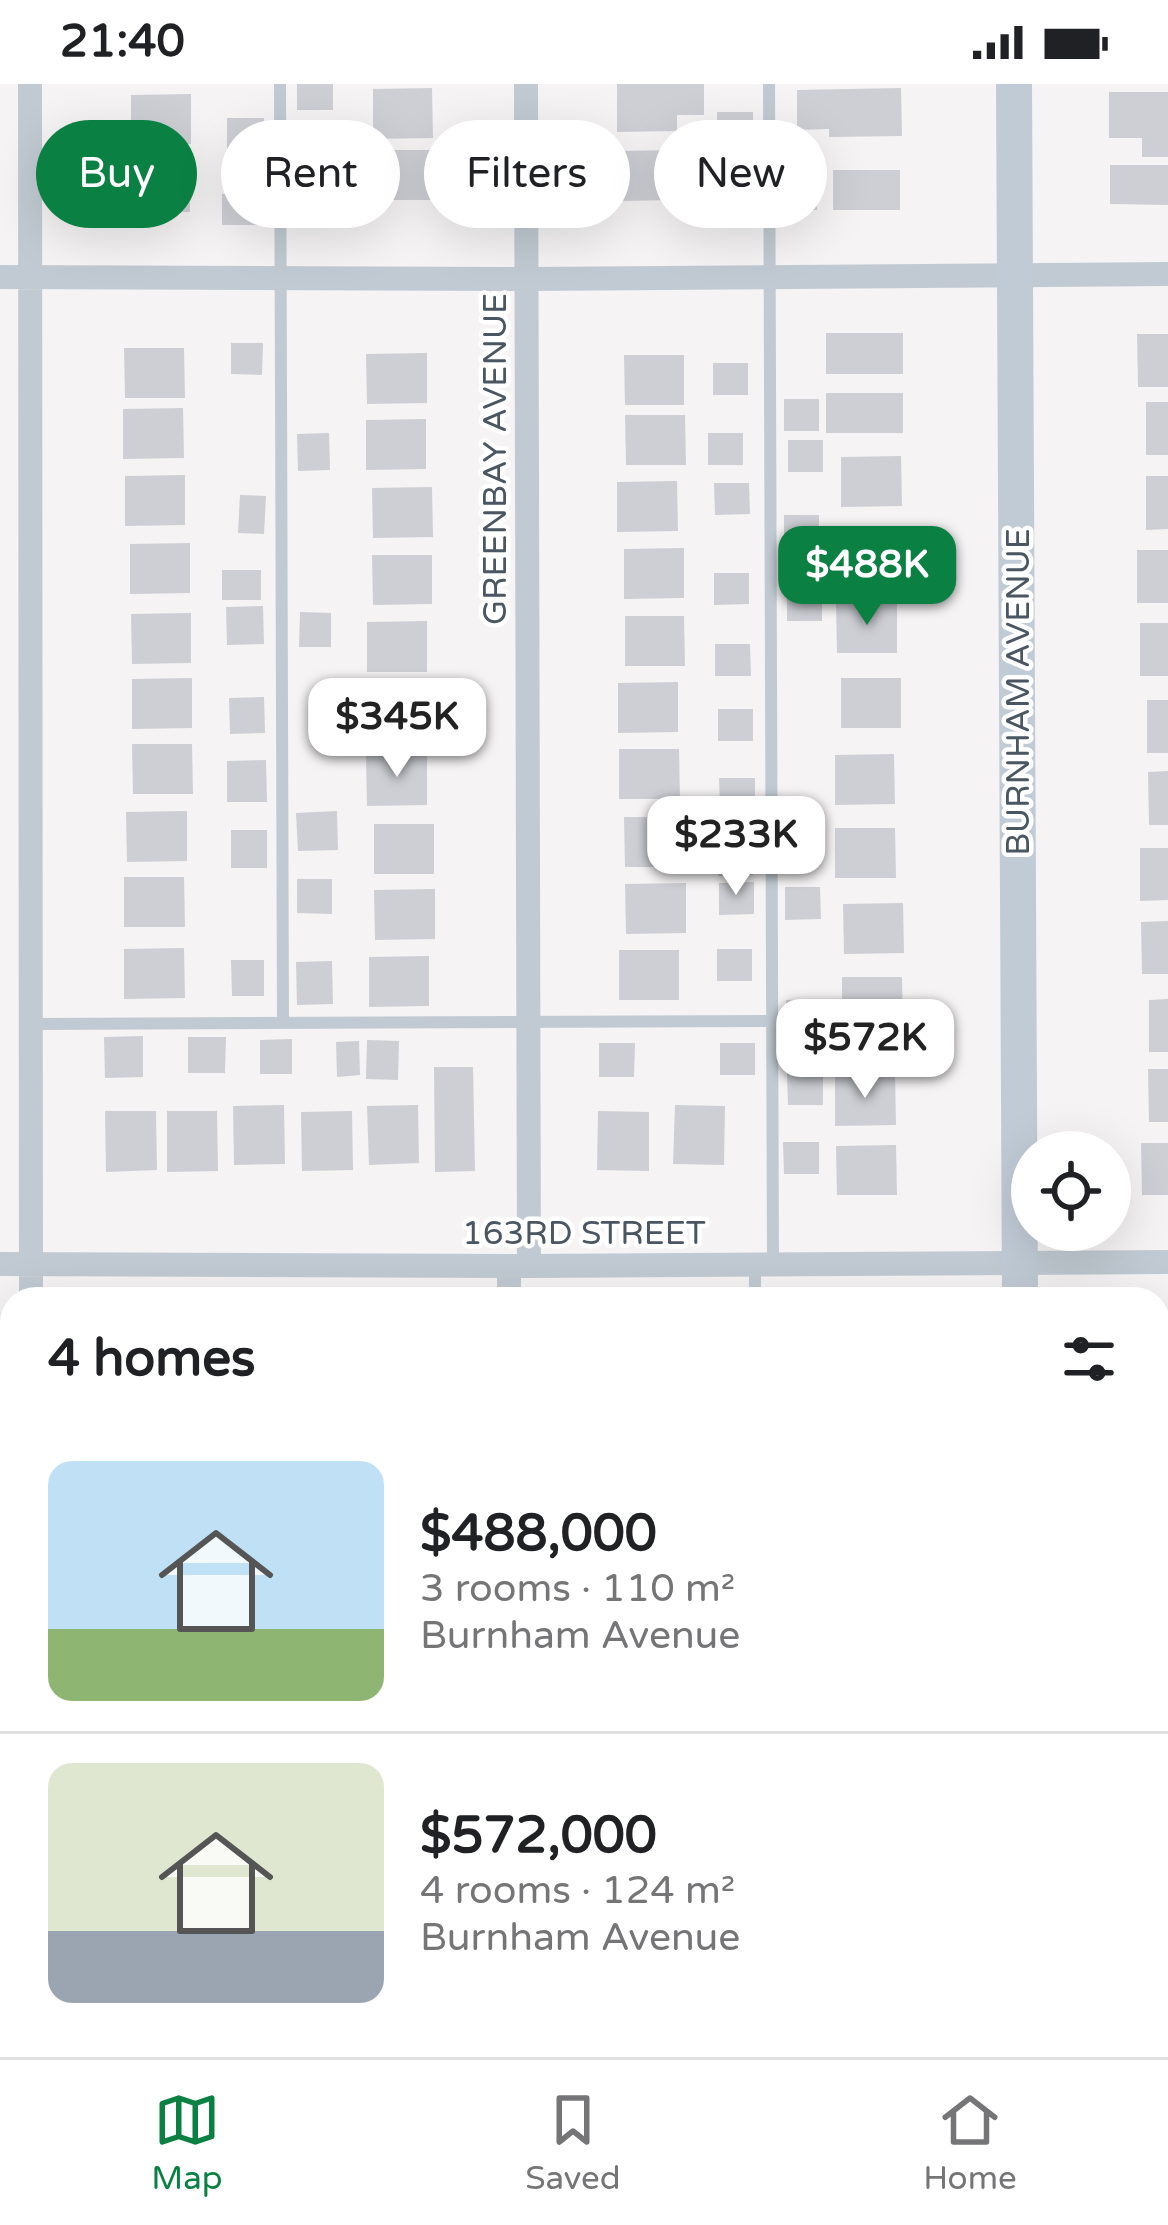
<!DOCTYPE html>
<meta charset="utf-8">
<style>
body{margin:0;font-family:"Varela Round",sans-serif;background:#f6f6f6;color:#202124;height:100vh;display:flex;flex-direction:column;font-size:45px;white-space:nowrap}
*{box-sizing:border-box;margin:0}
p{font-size:39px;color:#757577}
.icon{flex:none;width:66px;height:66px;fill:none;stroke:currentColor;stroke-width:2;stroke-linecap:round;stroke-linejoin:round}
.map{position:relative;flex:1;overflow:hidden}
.details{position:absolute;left:0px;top:1203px;width:1170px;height:771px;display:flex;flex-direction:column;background:#fff;border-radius:36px 36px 0 0;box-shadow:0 12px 48px #0002}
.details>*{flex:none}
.hud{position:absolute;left:36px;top:36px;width:1098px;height:108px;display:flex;gap:24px}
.buttons{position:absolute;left:1011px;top:1047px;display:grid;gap:24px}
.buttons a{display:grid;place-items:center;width:120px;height:120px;border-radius:50%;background:#fff;box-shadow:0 12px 48px #0002;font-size:60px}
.price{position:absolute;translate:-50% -102px;padding:0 27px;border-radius:24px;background:#fff;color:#222;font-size:39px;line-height:78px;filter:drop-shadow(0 3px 6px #0008)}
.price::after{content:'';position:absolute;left:50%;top:72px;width:36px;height:27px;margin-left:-18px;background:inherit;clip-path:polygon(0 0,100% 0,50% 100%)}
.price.on{background:#0b8043;color:#fff}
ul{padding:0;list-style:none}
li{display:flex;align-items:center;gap:36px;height:300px;padding:0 48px}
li+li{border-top:3px solid #e0e0e0}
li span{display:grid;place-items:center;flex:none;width:336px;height:240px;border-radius:24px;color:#555}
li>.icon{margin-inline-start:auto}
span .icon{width:144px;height:144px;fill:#fffc;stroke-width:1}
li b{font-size:51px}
h2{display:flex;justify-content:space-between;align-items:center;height:144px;padding:0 48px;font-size:51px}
.chip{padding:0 42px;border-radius:54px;background:#fff;box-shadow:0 12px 48px #0002;font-size:42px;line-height:108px}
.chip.on{background:#0b8043;color:#fff}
.status{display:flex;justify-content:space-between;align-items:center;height:84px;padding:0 60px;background:#fff;direction:ltr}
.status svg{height:33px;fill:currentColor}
.menu{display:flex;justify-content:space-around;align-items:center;height:168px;border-top:3px solid #e0e0e0;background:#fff;font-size:33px;color:#757577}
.menu a{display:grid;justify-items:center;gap:6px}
.menu .on{color:#0b8043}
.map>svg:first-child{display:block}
.green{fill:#c3f1d5}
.water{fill:#90daee}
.building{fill:#cdcfd5}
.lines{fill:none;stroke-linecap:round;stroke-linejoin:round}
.lane{stroke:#c1cad2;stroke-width:12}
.street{stroke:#c1cad2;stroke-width:24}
.secondary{stroke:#c1cbd6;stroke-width:36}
.labels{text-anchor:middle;stroke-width:9;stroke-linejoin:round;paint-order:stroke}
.street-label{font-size:33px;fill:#4a5661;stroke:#fff}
</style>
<div class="status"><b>21:40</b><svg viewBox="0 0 49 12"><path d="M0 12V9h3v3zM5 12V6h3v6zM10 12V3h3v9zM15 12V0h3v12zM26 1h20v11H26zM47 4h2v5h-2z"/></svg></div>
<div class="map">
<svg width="1168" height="1973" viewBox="0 0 1168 1973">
<rect width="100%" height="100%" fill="#f5f3f3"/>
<path class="green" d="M12 1708V1962H116L117 1973H0V1712Z
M170 1962H365L366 1973H169Z"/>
<path class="water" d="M0 1533 12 1538V1587L0 1580Z"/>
<path class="building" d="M297 0H333V26H297Z
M617 0H704V31H677V47L617 48Z
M432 4 433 54 373 55V5Z
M901 4 902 52 829 53V45L797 46V6Z
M1109 8H1168V73H1142V54H1109Z
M191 10V60L131 61V11Z
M717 28H753V59H717Z
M227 34H264V65H227Z
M373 66H432L433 116H373Z
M677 66 678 116 618 117 617 67Z
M189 78 190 128 130 129V79Z
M1110 81H1168V121L1110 120Z
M833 86H900V126H833Z
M816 90 817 126H786L785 91Z
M222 110H259V141H222Z
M717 112H753V143H717Z
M826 249H903V290H826Z
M1137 250H1168V303H1138Z
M231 259H263L262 291 231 290Z
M124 264H184L185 314H125Z
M427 269V319L367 320 366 270Z
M624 271H684V321H625Z
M713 279H748V311H713Z
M826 309H903V349H826Z
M784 315H819V347H784Z
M1146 318H1168V371H1146Z
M183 324 184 374 123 375V325Z
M625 331H685L686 381H626Z
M426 335V385L366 386V336Z
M329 349 330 386 298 387 297 350Z
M708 349H743V381H708Z
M788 356H823V388H788Z
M901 372 902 422 841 423V373Z
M185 391V441L125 442V392Z
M1146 392H1168V445L1146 446Z
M677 397 678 447 617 448V398Z
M714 399H749L750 430 715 431Z
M432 403 433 453 373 454 372 404Z
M240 411 266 412 264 450 238 449Z
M784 431H819V463H784Z
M903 447V497L843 498 842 448Z
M190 459V509L130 510V460Z
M684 464V514L624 515V465Z
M1137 466H1168V519H1137Z
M372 471H432V520L373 521Z
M222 486H261V516H222Z
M714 489H749V520L714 521Z
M787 505H822V537H787Z
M836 519H897V569H837Z
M263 522 264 560 227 561 226 523Z
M300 528 331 529V563H299Z
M191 529V579L132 580 131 530Z
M625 532H684L685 582H625Z
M427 537V588H367V538Z
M1140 539H1168V592H1140Z
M715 560H750L751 592H715Z
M192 594V644L132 645V595Z
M841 594H901V644H841Z
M678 598V648L618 649V599Z
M367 605H427V655H367Z
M264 613 265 649 230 650 229 614Z
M1147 616H1168V669H1147Z
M718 625H753V657H718Z
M132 660H192L193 710H133Z
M619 665H679L680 715H619Z
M894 670 895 720 835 721V671Z
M427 671V721L367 722 366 672Z
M266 676 267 718H227V677Z
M1168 687V741H1149L1148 688Z
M719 694H755V726H720Z
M187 727V777L127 778 126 728Z
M337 727 338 766 298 767 296 729Z
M624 733H684L685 783H625Z
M374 740H434V790H374Z
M835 744H895L896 794H835Z
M231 746H267V784H231Z
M718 759H753V791L718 792Z
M1140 764H1168V816L1140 817Z
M124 793H184L185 843H124Z
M297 795H332V830L297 829Z
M754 798V830L719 831V799Z
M686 799V849L626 850 625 800Z
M785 803H820L821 835 785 836Z
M435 805V855L375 856 374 806Z
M903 819 904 869 844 870 843 820Z
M1168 837V890H1142L1141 838Z
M184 864 185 914 124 915V865Z
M717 865H752V897H717Z
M619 866H679V916H619Z
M429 872V922L369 923V873Z
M231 876H264V912H232Z
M332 877 333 920 297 921 296 878Z
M842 893H902L903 943H842Z
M822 915V947L787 948 786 916Z
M1168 915V968H1149V916Z
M143 952V993L105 994 104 953Z
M188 953H226L225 989H188Z
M292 955V990H260V956Z
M367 956 399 957 398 996 366 995Z
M359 957 360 991 337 993 336 958Z
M599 959H635L634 993H599Z
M720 959H755V991H720Z
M434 983H473L475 1087 435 1088Z
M1148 985H1168V1038H1149Z
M787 989H823V1021H788Z
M895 991 896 1041 835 1042V992Z
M284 1021 285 1080 234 1081 233 1022Z
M418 1021 419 1079 369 1081 367 1022Z
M675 1021 725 1022 724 1081 673 1080Z
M105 1027H156L157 1086 106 1088Z
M167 1027H217L218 1087 167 1088Z
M352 1027 353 1086 302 1087 301 1028Z
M598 1027 649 1028V1087L597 1086Z
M783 1058H819V1090H784Z
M1141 1059H1168V1111H1142Z
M896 1061 897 1111H837L836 1062Z
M1158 1239H1168V1299H1158Z
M1168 1322V1375H1158V1323Z
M0 1338 12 1343V1390L0 1386Z
M1158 1399H1168V1451L1158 1452Z
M1158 1480H1168V1532H1158Z
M1158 1559H1168V1612H1158Z
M1168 1635V1695H1158V1636Z
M1158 1717 1168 1718V1777L1158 1776Z
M1158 1796H1168V1857H1158Z
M1158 1878H1168V1937H1158Z
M1168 1958V1973H1142V1962Z
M628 1962H662V1972L628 1971Z
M700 1962H733V1970L700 1969Z"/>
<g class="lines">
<path class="lane" d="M280 0 283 939
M769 0 773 1180
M32 940 772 937
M755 1181V1215
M757 1962V1973"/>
<path class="street" d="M30 0 31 1215
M526 0 529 1182
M0 193 527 195 1168 190
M0 1180 529 1182 1168 1178
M509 1182V1215"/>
<path class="secondary" d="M1014 0 1020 1215
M1021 1962V1973"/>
</g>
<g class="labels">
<g class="street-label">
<text transform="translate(494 375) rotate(-90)" y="12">GREENBAY AVENUE</text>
<text transform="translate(1017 608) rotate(-90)" y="12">BURNHAM AVENUE</text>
<text x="584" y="1160">163RD STREET</text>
</g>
</g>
</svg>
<div class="buttons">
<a><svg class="icon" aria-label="locate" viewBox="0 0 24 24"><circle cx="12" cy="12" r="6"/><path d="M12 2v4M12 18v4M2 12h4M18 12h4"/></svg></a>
</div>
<b class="price on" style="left:867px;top:544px">$488K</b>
<b class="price" style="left:397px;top:696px">$345K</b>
<b class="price" style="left:736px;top:814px">$233K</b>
<b class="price" style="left:865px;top:1017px">$572K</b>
<div class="hud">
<a class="chip on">Buy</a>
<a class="chip">Rent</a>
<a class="chip">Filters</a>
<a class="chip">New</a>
</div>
<section class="details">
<h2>4 homes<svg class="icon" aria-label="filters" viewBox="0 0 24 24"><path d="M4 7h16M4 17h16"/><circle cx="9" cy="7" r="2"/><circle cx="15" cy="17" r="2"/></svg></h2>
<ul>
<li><span style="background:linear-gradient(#bfe0f5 70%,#8fb573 0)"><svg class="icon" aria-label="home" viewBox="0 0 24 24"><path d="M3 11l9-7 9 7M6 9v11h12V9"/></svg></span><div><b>$488,000</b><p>3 rooms · 110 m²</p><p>Burnham Avenue</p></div></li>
<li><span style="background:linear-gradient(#dfe7d0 70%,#9aa5b1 0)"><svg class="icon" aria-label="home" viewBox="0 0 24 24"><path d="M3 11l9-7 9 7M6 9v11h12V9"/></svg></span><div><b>$572,000</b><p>4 rooms · 124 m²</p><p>Burnham Avenue</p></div></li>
</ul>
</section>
</div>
<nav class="menu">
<a class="on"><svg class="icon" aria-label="map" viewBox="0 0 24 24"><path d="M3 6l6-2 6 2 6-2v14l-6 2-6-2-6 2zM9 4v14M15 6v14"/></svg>Map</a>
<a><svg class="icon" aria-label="saved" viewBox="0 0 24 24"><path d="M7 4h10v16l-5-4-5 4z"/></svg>Saved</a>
<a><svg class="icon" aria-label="home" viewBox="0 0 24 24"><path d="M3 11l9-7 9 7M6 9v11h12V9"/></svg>Home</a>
</nav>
